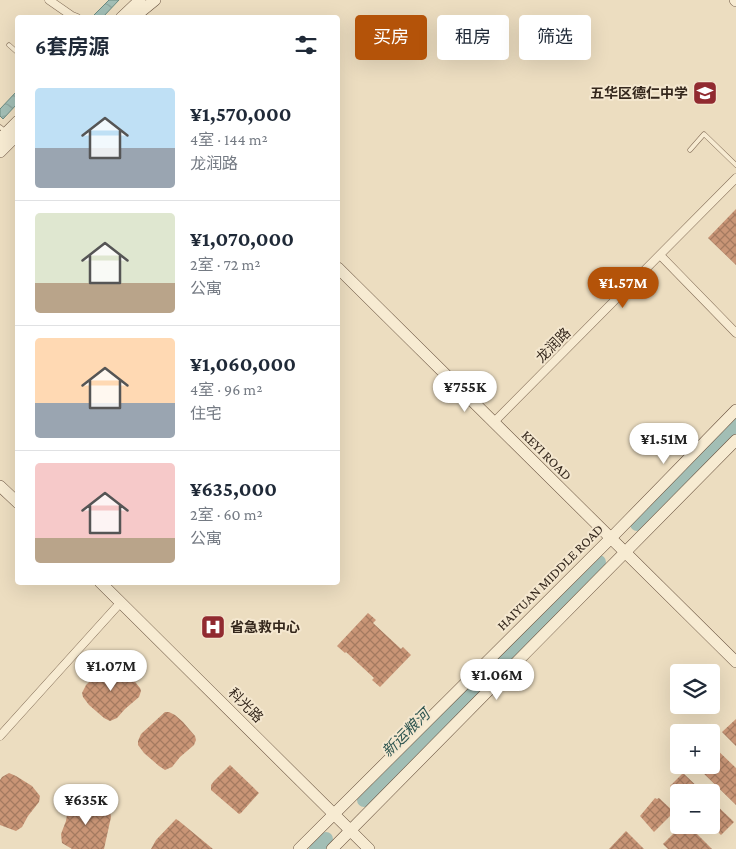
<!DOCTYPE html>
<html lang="zh">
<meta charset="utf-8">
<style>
body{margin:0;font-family:"Crimson Pro","Noto Sans SC",serif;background:#f2f2f3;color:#1f2937;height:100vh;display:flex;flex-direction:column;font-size:19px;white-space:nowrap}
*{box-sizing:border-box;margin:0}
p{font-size:16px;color:#747a83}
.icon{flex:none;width:28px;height:28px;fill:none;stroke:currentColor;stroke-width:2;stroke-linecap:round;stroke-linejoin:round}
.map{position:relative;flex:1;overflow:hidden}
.side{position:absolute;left:15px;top:15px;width:325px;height:570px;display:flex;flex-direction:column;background:#fff;border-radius:5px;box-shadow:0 5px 20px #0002}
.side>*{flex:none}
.top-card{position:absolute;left:355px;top:15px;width:305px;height:45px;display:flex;gap:10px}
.fabs{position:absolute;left:670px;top:664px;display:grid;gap:10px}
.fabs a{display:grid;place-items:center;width:50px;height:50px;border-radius:5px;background:#fff;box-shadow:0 5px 20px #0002;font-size:25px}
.price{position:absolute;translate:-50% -42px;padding:0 11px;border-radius:18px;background:#fff;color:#222;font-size:16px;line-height:32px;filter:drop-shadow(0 1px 2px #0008)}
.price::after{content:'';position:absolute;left:50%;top:30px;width:15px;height:11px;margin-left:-8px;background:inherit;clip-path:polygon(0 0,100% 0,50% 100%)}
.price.active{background:#b45309;color:#fff}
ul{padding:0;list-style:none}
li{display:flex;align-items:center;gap:15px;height:125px;padding:0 20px}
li+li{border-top:1px solid #e0e1e3}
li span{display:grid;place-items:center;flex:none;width:140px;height:100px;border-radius:5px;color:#555}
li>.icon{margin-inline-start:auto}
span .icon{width:60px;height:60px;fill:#fffc;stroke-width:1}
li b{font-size:21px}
h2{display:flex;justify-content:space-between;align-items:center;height:60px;padding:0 20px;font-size:21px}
.tag{padding:0 18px;border-radius:5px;background:#fff;box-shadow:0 5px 20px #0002;font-size:18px;line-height:45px}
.tag.active{background:#b45309;color:#fff}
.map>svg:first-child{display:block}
.water{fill:url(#water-waves);stroke:#6a8b82}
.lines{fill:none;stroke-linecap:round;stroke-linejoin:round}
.river{stroke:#a2beb5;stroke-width:14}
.building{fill:url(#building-cross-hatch)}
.lane-casing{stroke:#846e58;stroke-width:5}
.street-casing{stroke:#846e58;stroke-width:9}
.secondary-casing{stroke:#664f3c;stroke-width:12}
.lane{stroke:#f7ebd2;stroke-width:4}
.street{stroke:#f7ebd2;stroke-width:8}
.secondary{stroke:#f7ebd2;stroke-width:11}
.labels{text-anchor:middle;stroke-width:4;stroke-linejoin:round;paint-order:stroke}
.poi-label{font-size:14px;font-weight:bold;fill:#34271c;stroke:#f4e7cf;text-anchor:end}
.street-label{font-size:14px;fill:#34271c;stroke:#f4e7cf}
.water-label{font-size:15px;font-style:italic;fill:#2c544f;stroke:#f4e7cf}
</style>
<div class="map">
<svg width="736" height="849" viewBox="0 0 736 849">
<defs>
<pattern id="water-waves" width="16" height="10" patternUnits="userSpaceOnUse" patternTransform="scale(1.25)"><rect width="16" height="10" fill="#a2beb5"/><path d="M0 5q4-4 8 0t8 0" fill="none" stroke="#8ca39b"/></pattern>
<pattern id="building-cross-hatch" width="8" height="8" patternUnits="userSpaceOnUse" patternTransform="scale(1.25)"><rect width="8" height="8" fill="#c99576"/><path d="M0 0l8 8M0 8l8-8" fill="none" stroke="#a47a60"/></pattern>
</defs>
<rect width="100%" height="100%" fill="#ecddc0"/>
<path class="water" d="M109 0H119L103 17 93 16Z
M17 91V104L3 119 0 116V109Z"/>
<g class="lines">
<path class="river" d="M637 524 736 424
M364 800 599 562
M316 849 326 839"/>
</g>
<path class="building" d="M736 209V265L708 238Z
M368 613 376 620 373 623 401 649 403 647 411 655 380 687 372 680 374 678 346 652 345 653 337 646Z
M110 663H114L120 667 128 673 140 688 141 691 139 697 125 709 117 718 110 721 104 718 89 705 83 697 82 693 86 685Z
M165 712H169L175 715 183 722 195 736 196 740 194 745 180 757 172 767 165 770 159 766 144 753 138 745V741L141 734Z
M736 719V746L722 732Z
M711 744 736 768V805L695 765H711Z
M230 765 259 793 241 813 239 814 211 790V785L214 781Z
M9 773 16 776 32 786 40 796 39 802 28 816 22 827 16 831 0 825V780L2 777Z
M683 773 703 792H677L670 786Z
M655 798 657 799 659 798 674 812 654 832 640 816Z
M711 800 734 822 721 835 711 825Z
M73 801H80L99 805 110 811 111 817 104 849H72L62 843 61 834 66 821 68 807Z
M176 819 179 821 213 849H151L156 840Z
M682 825H688L712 849H668L663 844Z
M626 831 644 849H609Z"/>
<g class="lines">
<defs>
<path id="lane" d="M9 45 18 53
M0 127 6 132
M690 150 704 134 736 165"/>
<path id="street" d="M49 0 72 16 77 18
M660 255 736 333
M493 423 736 178
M0 736 121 602"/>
<path id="secondary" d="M735 0 736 1
M121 18 140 0
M133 18 155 0
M0 139 18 121
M0 152 18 134
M338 268 736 662
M0 486 18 503
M100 582 369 849
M299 849 611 538 736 410
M332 849 736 440"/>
</defs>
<use href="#lane" class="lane-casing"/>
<use href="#street" class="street-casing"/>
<use href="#secondary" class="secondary-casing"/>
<use href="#lane" class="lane"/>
<use href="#street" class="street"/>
<use href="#secondary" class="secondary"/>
</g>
<defs>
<symbol id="school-square" viewBox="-11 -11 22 22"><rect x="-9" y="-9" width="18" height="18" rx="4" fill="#912a30" stroke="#f4e7cf"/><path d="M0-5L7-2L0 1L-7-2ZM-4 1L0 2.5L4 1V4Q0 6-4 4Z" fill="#fff"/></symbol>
<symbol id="hospital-square" viewBox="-11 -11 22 22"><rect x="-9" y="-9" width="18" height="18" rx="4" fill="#912a30" stroke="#f4e7cf"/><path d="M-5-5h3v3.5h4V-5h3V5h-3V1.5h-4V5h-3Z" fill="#fff"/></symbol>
</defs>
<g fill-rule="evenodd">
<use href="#school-square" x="691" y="79" width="28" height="28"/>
<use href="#hospital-square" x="199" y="613" width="28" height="28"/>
</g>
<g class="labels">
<g class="poi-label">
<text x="688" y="98">五华区德仁中学</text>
<text x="230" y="632" text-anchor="start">省急救中心</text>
</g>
<g class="street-label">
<text transform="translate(553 345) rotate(-45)" y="5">龙润路</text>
<text transform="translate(547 455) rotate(45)" y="5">KEYI ROAD</text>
<text transform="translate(550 577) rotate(-45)" y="5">HAIYUAN MIDDLE ROAD</text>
<text transform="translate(246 705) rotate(45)" y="5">科光路</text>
</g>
<g class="water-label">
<text transform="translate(406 733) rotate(-45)" y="5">新运粮河</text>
</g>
</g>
</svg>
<div class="fabs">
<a><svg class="icon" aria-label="layers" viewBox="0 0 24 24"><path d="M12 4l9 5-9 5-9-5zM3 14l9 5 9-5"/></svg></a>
<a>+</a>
<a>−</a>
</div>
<b class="price active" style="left:623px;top:309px">¥1.57M</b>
<b class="price" style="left:465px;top:413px">¥755K</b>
<b class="price" style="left:664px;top:465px">¥1.51M</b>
<b class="price" style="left:111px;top:692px">¥1.07M</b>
<b class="price" style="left:497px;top:701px">¥1.06M</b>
<b class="price" style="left:86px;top:826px">¥635K</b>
<div class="top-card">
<a class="tag active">买房</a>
<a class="tag">租房</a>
<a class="tag">筛选</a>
</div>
<section class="side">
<h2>6套房源<svg class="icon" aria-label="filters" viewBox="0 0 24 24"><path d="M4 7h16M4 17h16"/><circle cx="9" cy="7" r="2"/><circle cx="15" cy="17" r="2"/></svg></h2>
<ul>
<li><span style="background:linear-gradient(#bfe0f5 60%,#9aa5b1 0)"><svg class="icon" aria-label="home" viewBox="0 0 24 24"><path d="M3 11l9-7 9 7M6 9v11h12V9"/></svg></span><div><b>¥1,570,000</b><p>4室 · 144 m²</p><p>龙润路</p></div></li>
<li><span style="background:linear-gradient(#dfe7d0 70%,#b9a48a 0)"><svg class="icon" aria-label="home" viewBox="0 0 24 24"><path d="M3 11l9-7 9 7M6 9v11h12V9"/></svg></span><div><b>¥1,070,000</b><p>2室 · 72 m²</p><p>公寓</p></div></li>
<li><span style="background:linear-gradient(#ffd9b3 65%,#9aa5b1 0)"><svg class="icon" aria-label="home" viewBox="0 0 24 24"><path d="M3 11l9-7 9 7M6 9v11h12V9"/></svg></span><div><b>¥1,060,000</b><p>4室 · 96 m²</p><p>住宅</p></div></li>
<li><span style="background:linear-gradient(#f6c9c9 75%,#b9a48a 0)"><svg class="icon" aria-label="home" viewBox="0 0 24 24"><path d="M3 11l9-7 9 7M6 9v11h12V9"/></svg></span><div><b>¥635,000</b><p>2室 · 60 m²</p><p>公寓</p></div></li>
</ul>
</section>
</div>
